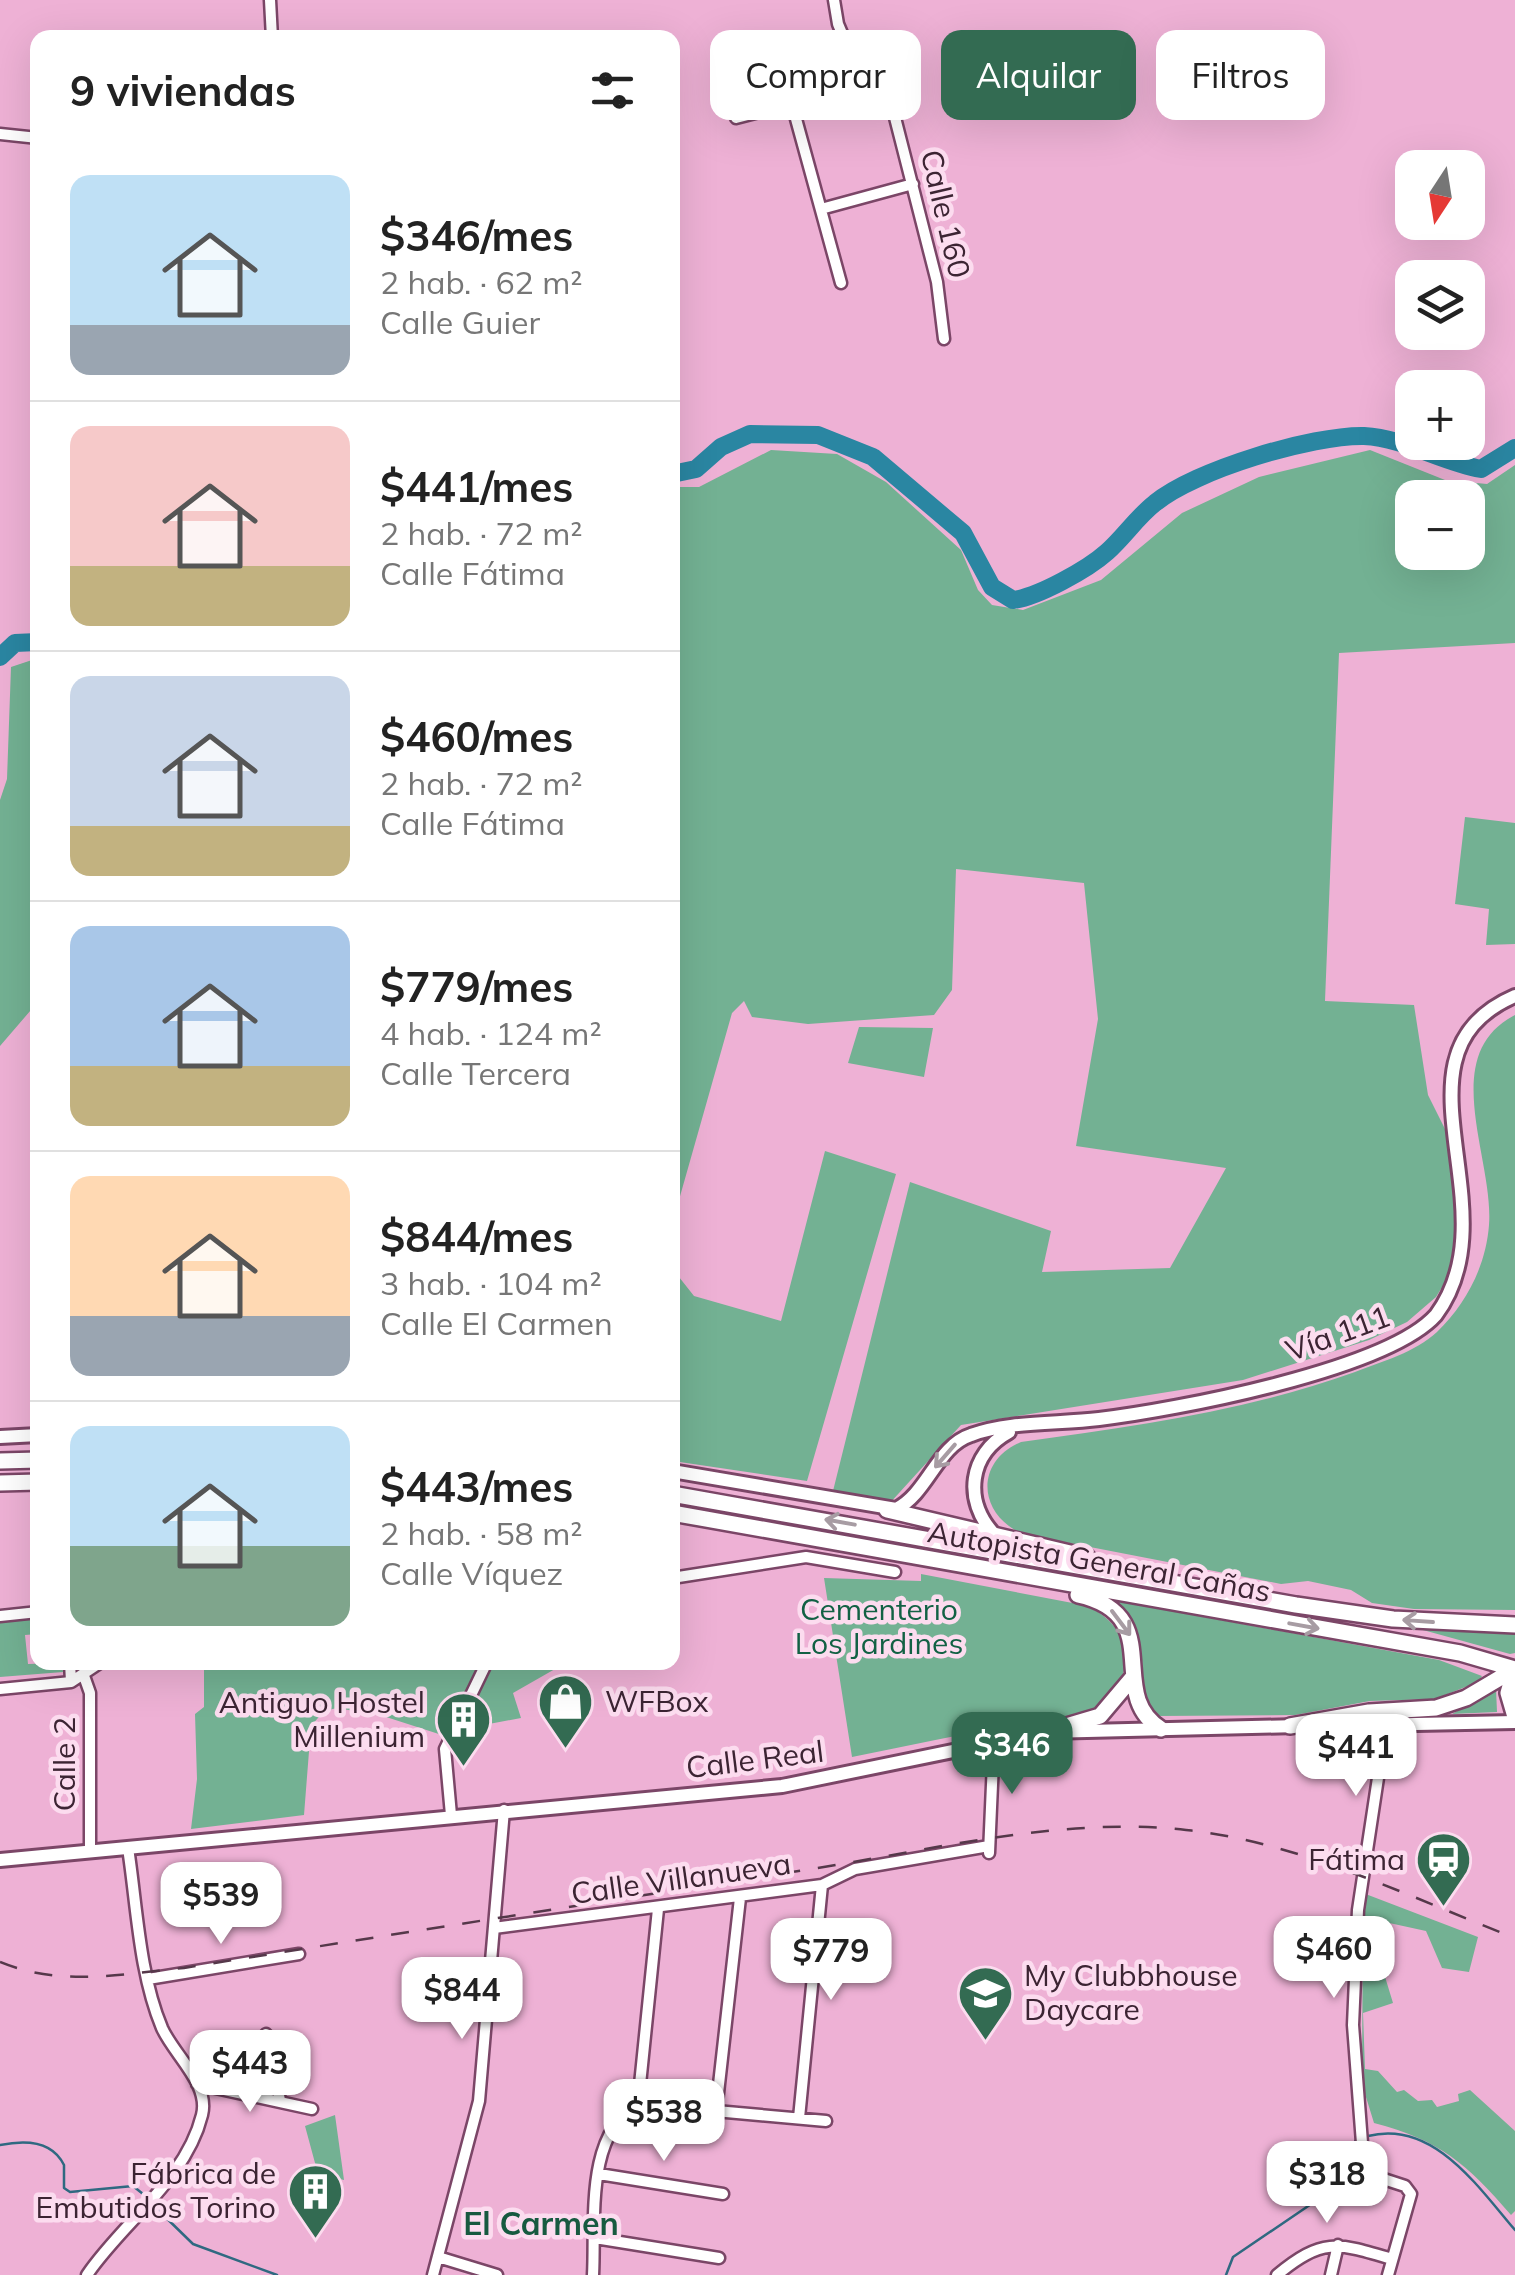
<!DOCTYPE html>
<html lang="es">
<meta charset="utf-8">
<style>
body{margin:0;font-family:Mulish,sans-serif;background:#f2f2f2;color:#222;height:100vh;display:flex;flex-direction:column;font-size:38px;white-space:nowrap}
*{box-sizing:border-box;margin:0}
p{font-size:32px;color:#767676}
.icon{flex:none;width:55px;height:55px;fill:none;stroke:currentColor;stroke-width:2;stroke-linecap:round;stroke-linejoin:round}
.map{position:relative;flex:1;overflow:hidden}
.sheet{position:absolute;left:30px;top:30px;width:650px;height:1640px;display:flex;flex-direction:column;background:#fff;border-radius:20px;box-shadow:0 10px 40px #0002}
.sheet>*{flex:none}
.guide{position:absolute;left:710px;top:30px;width:655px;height:90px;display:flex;gap:20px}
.needle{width:65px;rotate:192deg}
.fabs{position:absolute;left:1395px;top:150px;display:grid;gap:20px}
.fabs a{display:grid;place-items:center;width:90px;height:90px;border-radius:20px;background:#fff;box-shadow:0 10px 40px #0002;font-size:50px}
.price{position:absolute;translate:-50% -85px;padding:0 22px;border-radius:20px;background:#fff;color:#222;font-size:32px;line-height:65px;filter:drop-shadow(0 2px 5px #0008)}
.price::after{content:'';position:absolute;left:50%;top:60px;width:30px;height:22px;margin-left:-15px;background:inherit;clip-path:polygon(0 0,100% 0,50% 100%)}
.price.current{background:#336b52;color:#fff}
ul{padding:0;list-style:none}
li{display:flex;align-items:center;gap:30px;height:250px;padding:0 40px}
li+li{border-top:2px solid #e0e0e0}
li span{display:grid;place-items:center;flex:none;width:280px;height:200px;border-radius:20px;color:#555}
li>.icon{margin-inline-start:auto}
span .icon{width:120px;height:120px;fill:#fffc;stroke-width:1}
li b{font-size:42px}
h2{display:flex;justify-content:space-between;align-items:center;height:120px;padding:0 40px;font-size:42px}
.pill{padding:0 35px;border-radius:20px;background:#fff;box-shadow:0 10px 40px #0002;font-size:35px;line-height:90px}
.pill.current{background:#336b52;color:#fff}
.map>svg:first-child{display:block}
.green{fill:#73b193;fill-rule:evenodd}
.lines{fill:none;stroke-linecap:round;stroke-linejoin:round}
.stream{stroke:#2f6981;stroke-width:2.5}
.river{stroke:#2a86a2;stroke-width:18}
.minor-casing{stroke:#7b4667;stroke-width:15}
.major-casing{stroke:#7b4667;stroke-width:18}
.highway-casing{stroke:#7b4667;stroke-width:20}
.minor{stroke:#fff;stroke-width:10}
.major{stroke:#fff;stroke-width:12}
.highway{stroke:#fff;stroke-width:15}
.rail{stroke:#55384a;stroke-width:2.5;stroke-dasharray:18 18;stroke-linecap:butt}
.oneway{stroke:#a79ca3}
.labels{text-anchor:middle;stroke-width:9;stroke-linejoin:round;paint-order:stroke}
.street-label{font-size:30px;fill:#3c2433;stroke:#fcdcef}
.park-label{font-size:30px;fill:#126144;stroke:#fcdcef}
.poi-label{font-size:30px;fill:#3c2433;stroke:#fcdcef;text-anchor:end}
.neighbourhood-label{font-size:32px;font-weight:bold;fill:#175a40;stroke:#fcdcef}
</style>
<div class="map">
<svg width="1515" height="2275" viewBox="0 0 1515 2275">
<rect width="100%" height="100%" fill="#eeb1d5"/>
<path class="green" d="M771 450 837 454 886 482 961 550 978 590 992 605 1023 610 1101 580 1182 513 1259 477 1370 450 1445 480 1487 484 1515 465V643L1339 653 1325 1001 1414 1005 1428 1095 1453 1145 1458 1261 1436 1297 1407 1322 1369 1340 1243 1380 961 1425 889 1504 833 1491 910 1182 1051 1231 1042 1272 1170 1268 1226 1168 1076 1146 1098 1019 1084 883 956 869 952 990 934 1015 808 1024 752 1017 744 1001 732 1013 673 1221V487H699ZM1412 498H1468V552H1412Z
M32 660 38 663 37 1003 0 1046V800L7 779 11 667Z
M1465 817 1515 823V944L1486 945 1489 909 1455 904Z
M1515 1015V1610L1414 1609 1372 1603 1351 1590 1308 1581 1281 1584 1023 1534C978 1515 974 1462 1021 1442 1136 1426 1246 1411 1355 1372 1383 1361 1414 1353 1437 1332 1466 1304 1486 1266 1489 1225 1494 1158 1437 1055 1515 1015Z
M859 1027 933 1028 924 1077 848 1063Z
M825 1151 896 1174 807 1481 673 1461V1285L679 1277 694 1296 781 1321Z
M921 1574 1083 1605C1105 1613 1123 1629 1125 1654 1128 1678 1109 1706 1087 1715 1071 1721 1050 1718 1033 1721 973 1732 913 1745 852 1757L824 1578 921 1581Z
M1117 1601 1439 1660 1482 1676 1478 1682 1435 1699 1370 1701 1295 1715 1156 1716C1128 1692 1161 1646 1117 1601Z
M37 1618V1634L25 1635 28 1664 62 1663 63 1672 0 1677V1622Z
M1423 1630H1515V1653L1510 1654Z
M204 1663V1662L480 1663 445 1736 383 1716 337 1708 324 1711 311 1726 304 1815 191 1829 197 1779 195 1714 204 1707Z
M492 1663H583L555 1669 513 1693 521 1718 473 1727 464 1722Z
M1496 1689 1497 1712 1452 1714Z
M1363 1893 1478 1937 1469 1972 1442 1968 1426 1931 1371 1919 1369 1959 1379 1957 1393 2003 1363 2013 1365 2069 1378 2071 1397 2092 1404 2090 1418 2101 1432 2100 1437 2107 1459 2101 1458 2094 1470 2090 1515 2131V2211L1511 2215C1467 2164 1440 2140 1374 2123L1362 2084Z
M335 2115 344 2180 318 2174 305 2126Z"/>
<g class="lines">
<path class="stream" d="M1368 2136C1433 2119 1478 2187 1515 2230
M0 2145C24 2140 52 2140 64 2165V2188L70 2192 133 2186 148 2198
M153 2205 193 2244 277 2275
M1226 2275 1233 2257 1320 2198 1356 2140"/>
<path class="river" d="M672 474 696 469 721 447 750 434 818 435 873 457 963 533 992 587 1013 600C1038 597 1088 569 1107 552 1124 537 1137 517 1155 503 1195 470 1312 435 1364 436 1404 438 1442 462 1481 469L1515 448
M0 657 15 643 38 642"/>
<defs>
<path id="minor" d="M270 0 272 38
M834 0 838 24 849 50 890 98 937 282 944 339
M736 118 787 105 793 108 841 283
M0 134 38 138
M821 209 913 184
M672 1578 806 1557 895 1572
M0 1616 38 1612
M70 1662 71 1682
M84 1676 90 1693V1851
M0 1689 71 1682 101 1662
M1386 1725 1358 1910 1353 2025 1362 2143 1359 2171 1405 2186 1411 2194 1388 2275
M451 1815 445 1749 487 1662
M989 1853 994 1739
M494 1928 822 1885 855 1869 989 1846
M148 1979 299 1954
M266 2034 280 2100
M197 2084 312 2109
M638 2104 658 1909
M638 2104 826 2121
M716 2111 740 1898
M799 2118 822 1885
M599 2174 723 2194
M595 2238 719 2258
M438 2257 497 2275
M87 2275C122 2223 186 2180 202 2115 210 2084 174 2055 162 2028 139 1973 137 1907 128 1848
M433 2275 479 2101 504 1810
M593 2275C596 2223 584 2134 638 2104
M1277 2275C1323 2237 1338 2243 1392 2259
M1331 2275 1338 2245"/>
<path id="major" d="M0 1437 38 1435
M672 1471 896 1509C928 1493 937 1446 971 1435 1009 1421 1058 1424 1099 1419 1174 1410 1387 1370 1436 1315 1515 1208 1380 1054 1515 996
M994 1534C963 1500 969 1454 1009 1432
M1318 1726 1515 1722
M0 1860 782 1786 1046 1732 1298 1726"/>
<path id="highway" d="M0 1461 38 1460
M0 1483 38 1482
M672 1494 1296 1605 1393 1619 1515 1625
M887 1510 1087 1557
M672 1513 1460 1653 1515 1669
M1078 1595C1169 1615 1104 1693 1161 1729
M1515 1670 1508 1693 1515 1717
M1290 1726 1369 1712 1436 1708 1466 1698 1515 1669
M1046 1732 1100 1716 1133 1677"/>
</defs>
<use href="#minor" class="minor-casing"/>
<use href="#major" class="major-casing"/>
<use href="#highway" class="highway-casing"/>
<use href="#minor" class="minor"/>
<use href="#major" class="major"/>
<use href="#highway" class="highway"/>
<path class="rail" d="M0 1962C61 1987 121 1974 184 1968 393 1934 602 1902 811 1869 933 1850 1062 1816 1186 1830 1300 1842 1409 1897 1515 1938"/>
</g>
<defs><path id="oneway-shaft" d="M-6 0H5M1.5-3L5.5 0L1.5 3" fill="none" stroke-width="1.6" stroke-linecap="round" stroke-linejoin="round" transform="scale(2.5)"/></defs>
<g class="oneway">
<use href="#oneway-shaft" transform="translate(945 1456) rotate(131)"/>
<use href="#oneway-shaft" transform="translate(840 1522) rotate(-170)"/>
<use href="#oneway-shaft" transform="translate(1418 1621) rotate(-176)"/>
<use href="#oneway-shaft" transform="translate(1121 1623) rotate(53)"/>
<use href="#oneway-shaft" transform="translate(1304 1626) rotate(10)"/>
</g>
<defs>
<symbol id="shop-pin" viewBox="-11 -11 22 30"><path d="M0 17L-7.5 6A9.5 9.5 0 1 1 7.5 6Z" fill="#336b52" stroke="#fcdcef"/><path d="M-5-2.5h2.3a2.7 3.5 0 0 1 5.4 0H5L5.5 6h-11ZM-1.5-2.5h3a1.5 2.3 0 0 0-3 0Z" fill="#fff"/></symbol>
<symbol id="building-pin" viewBox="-11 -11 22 30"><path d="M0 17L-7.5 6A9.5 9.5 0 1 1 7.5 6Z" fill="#336b52" stroke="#fcdcef"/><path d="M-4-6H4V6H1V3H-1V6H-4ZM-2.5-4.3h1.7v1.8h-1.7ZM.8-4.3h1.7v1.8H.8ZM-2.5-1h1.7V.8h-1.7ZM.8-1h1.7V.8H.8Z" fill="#fff"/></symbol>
<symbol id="station-pin" viewBox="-11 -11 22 30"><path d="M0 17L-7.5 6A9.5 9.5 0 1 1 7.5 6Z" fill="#336b52" stroke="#fcdcef"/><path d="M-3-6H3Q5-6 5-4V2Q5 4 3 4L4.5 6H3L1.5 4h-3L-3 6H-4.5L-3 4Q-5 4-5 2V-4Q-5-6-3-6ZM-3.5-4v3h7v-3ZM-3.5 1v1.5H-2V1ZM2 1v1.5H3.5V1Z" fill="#fff"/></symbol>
<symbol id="school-pin" viewBox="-11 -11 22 30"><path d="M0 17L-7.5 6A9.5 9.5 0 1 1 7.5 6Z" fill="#336b52" stroke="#fcdcef"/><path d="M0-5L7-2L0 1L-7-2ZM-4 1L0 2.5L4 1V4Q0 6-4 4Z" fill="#fff"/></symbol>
</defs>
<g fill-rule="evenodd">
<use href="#shop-pin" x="534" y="1670" width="63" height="86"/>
<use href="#building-pin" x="432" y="1688" width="63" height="86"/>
<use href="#station-pin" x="1412" y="1828" width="63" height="86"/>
<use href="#school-pin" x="954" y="1962" width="63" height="86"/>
<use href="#building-pin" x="284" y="2160" width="63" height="86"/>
</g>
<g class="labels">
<g class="street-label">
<text transform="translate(945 214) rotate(77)" y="10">Calle 160</text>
<text transform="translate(1338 1334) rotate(-20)" y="10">Vía 111</text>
<text transform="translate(1099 1562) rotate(10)" y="10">Autopista General Cañas</text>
<text transform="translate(755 1760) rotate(-7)" y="10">Calle Real</text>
<text transform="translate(65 1764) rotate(-90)" y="10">Calle 2</text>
<text transform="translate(681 1879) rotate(-8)" y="10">Calle Villanueva</text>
</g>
<g class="park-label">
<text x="879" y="1620">Cementerio<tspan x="879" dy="34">Los Jardines</tspan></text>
</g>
<g class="poi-label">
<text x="605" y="1712" text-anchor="start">WFBox</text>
<text x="425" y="1713">Antiguo Hostel<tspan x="425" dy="34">Millenium</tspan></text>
<text x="1405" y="1870">Fátima</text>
<text x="1024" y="1986" text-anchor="start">My Clubbhouse<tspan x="1024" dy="34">Daycare</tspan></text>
<text x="276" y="2184">Fábrica de<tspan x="276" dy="34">Embutidos Torino</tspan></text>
</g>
<g class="neighbourhood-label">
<text x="541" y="2235">El Carmen</text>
</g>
</g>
</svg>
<div class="fabs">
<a><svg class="needle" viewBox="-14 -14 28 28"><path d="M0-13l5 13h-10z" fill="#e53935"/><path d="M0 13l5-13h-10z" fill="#767676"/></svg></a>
<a><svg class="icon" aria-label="layers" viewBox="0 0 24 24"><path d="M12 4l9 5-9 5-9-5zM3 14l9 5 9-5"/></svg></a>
<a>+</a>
<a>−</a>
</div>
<b class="price current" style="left:1012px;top:1797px">$346</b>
<b class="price" style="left:1356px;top:1799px">$441</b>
<b class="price" style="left:221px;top:1947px">$539</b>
<b class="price" style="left:1334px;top:2001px">$460</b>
<b class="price" style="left:831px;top:2003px">$779</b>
<b class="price" style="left:462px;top:2042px">$844</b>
<b class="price" style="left:250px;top:2115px">$443</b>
<b class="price" style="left:664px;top:2164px">$538</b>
<b class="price" style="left:1327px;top:2226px">$318</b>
<div class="guide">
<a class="pill">Comprar</a>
<a class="pill current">Alquilar</a>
<a class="pill">Filtros</a>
</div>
<section class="sheet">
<h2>9 viviendas<svg class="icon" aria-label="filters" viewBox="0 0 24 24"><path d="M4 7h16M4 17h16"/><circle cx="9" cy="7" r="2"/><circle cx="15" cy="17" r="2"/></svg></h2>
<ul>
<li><span style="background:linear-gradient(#bfe0f5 75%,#9aa5b1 0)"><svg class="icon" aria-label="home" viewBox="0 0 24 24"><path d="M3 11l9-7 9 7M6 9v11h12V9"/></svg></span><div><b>$346/mes</b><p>2 hab. · 62 m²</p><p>Calle Guier</p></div></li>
<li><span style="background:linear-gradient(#f6c9c9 70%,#c2b280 0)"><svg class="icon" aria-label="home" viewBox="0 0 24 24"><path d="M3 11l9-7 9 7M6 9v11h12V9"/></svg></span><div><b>$441/mes</b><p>2 hab. · 72 m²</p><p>Calle Fátima</p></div></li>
<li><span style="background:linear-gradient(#c9d6e8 75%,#c2b280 0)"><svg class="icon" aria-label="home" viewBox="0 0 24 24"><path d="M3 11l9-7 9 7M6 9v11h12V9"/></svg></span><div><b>$460/mes</b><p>2 hab. · 72 m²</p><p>Calle Fátima</p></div></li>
<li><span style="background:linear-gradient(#a9c7e8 70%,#c2b280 0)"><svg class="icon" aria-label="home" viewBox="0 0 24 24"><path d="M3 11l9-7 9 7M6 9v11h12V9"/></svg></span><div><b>$779/mes</b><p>4 hab. · 124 m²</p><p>Calle Tercera</p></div></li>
<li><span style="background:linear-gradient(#ffd9b3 70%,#9aa5b1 0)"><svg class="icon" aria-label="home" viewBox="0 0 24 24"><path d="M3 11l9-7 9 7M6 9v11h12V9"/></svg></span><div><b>$844/mes</b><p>3 hab. · 104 m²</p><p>Calle El Carmen</p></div></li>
<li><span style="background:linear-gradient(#bfe0f5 60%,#7fa58c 0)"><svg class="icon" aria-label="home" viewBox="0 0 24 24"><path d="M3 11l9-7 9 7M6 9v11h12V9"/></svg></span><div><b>$443/mes</b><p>2 hab. · 58 m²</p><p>Calle Víquez</p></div></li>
</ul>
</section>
</div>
